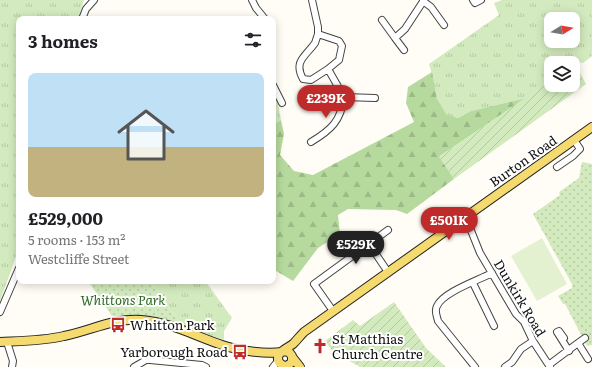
<!DOCTYPE html>
<meta charset="utf-8">
<style>
body{margin:0;font-family:Literata,serif;background:#f2f2f2;color:#202124;height:100vh;display:flex;flex-direction:column;font-size:15px;white-space:nowrap}
*{box-sizing:border-box;margin:0}
p{font-size:13px;color:#757577}
.icon{flex:none;width:22px;height:22px;fill:none;stroke:currentColor;stroke-width:2;stroke-linecap:round;stroke-linejoin:round}
.map{position:relative;flex:1;overflow:hidden}
.side{position:absolute;left:16px;top:16px;width:260px;height:268px;display:flex;flex-direction:column;background:#fff;border-radius:8px;box-shadow:0 2px 10px #0003}
.side>*{flex:none}
.needle{width:26px;rotate:79deg}
.buttons{position:absolute;left:544px;top:12px;display:grid;gap:8px}
.buttons a{display:grid;place-items:center;width:36px;height:36px;border-radius:8px;background:#fff;box-shadow:0 2px 10px #0003;font-size:20px}
.price{position:absolute;translate:-50% -34px;padding:0 9px;border-radius:14px;background:#bf2b2b;color:#fff;font-size:13px;line-height:26px;filter:drop-shadow(0 1px 2px #0008)}
.price::after{content:'';position:absolute;left:50%;top:24px;width:12px;height:9px;margin-left:-6px;background:inherit;clip-path:polygon(0 0,100% 0,50% 100%)}
.price.on{background:#222;color:#fff}
ul{padding:0;list-style:none}
li{display:grid;align-content:center;gap:8px;height:212px;padding:0 12px}
li span{display:grid;place-items:center;height:124px;border-radius:8px;color:#555}
li>.icon{margin-inline-start:auto}
span .icon{width:72px;height:72px;fill:#fffc;stroke-width:1}
li b{font-size:17px}
h2{display:flex;justify-content:space-between;align-items:center;height:48px;padding:0 12px;font-size:17px}
.map>svg:first-child{display:block}
.grass{fill:url(#grass-tufts);fill-rule:evenodd}
.forest{fill:url(#forest-firs)}
.park{fill:url(#park-dots)}
.garden{fill:url(#garden-furrows)}
.pitch{fill:#e4f1d0}
.lines{fill:none;stroke-linecap:round;stroke-linejoin:round}
.minor-casing{stroke:#444;stroke-width:8}
.major-casing{stroke:#222;stroke-width:10}
.minor{stroke:#fff;stroke-width:6}
.major{stroke:#f5da6f;stroke-width:8}
.labels{text-anchor:middle;stroke-width:4;stroke-linejoin:round;paint-order:stroke}
.street-label{font-size:13px;fill:#111;stroke:#fff}
.park-label{font-size:13px;font-style:italic;fill:#2d6921;stroke:#fff}
.poi-label{font-size:13px;fill:#111;stroke:#fff;text-anchor:start}
</style>
<div class="map">
<svg width="592" height="367" viewBox="0 0 592 367">
<defs>
<pattern id="grass-tufts" width="24" height="20" patternUnits="userSpaceOnUse"><rect width="24" height="20" fill="#d3eabe"/><path d="M3 7l-1-3M5 7V3M7 7l1-3M15 17l-1-3M17 17v-4M19 17l1-3" fill="none" stroke="#b4c8a2"/></pattern>
<pattern id="forest-firs" width="22" height="20" patternUnits="userSpaceOnUse"><rect width="22" height="20" fill="#b6da9e"/><path d="M5 1l3.5 6h-7zM16 11l3.5 6h-7z" fill="#9bba87"/></pattern>
<pattern id="park-dots" width="8" height="8" patternUnits="userSpaceOnUse"><rect width="8" height="8" fill="#d3eabe"/><path d="M2 2h.1M6 6h.1" fill="none" stroke="#b4c8a2" stroke-width="1.8" stroke-linecap="round"/></pattern>
<pattern id="garden-furrows" width="10" height="10" patternUnits="userSpaceOnUse"><rect width="10" height="10" fill="#d3eabe"/><path d="M-1 1l2-2M0 10L10 0M9 11l2-2" fill="none" stroke="#b4c8a2"/></pattern>
</defs>
<rect width="100%" height="100%" fill="#fffdf5"/>
<path class="grass" d="M0 0H84L78 19H19V248L0 301Z
M502 0H592V56L583 63 577 62 573 65V63H551V80L526 98 471 111 458 118C454 116 448 116 445 113 434 103 434 78 429 64L499 15 494 3ZM551 19H573V41H551Z
M273 78 281 120 273 125Z
M150 281H208L206 282 232 318 224 331V340L182 326Z"/>
<path class="forest" d="M432 72 437 99 446 114 458 118 471 111 526 98 440 156 454 179 407 214 396 210 348 209 338 215 340 234 318 248 293 281 273 269V125L281 120 284 134 280 155 294 171 313 175 414 122 406 103 408 87Z"/>
<path class="park" d="M582 162 592 164V345L587 346 565 304H563L558 296 572 288V284L533 214 560 195 559 192 579 178Z
M88 281H150L182 326 151 316H140L114 319Z"/>
<path class="garden" d="M575 64 586 84 454 179 439 157 551 80V85H573V65Z
M394 302 426 348 446 367H360L332 351 325 341 353 320 360 326Z"/>
<path class="pitch" d="M542 238 567 284 537 301 511 256Z"/>
<g class="lines">
<defs>
<path id="minor" d="M252 0 256 8 265 19
M312 0 318 27V34L339 41 342 46 339 60 328 69 344 97 375 98
M473 0 475 3 481 0
M423 1 431 7 444 25
M82 19 86 9 94 0
M382 20 395 38
M318 34C317 37 316 40 315 43 306 56 293 61 303 79L311 80 328 69
M404 50 395 38 405 29 424 0
M273 85 282 103
M311 142C331 130 341 121 344 97
M557 167 573 156 580 149 574 140
M463 218 470 228 480 253 516 314 524 322 533 341 550 367
M369 244 388 272
M473 283 494 326
M333 311 314 284 388 230
M0 312 19 268
M562 339 564 338 559 331 557 332 569 351
M7 342 13 361 12 367
M578 343 585 338
M550 364 578 343 588 359
M134 367 146 360H150L202 365 206 367
M273 367 278 361
M475 367 438 321C437 316 434 311 437 306 443 292 479 280 492 273
M505 367 512 362 521 349 533 341"/>
<path id="major" d="M0 342C21 341 43 341 64 336 90 331 113 318 141 320 170 322 195 336 222 345 240 351 264 354 282 352
M283 351 289 352 292 356V362L287 366C283 366 281 365 279 362 274 353 288 348 293 344 297 340 300 336 304 332L592 127
M293 358 300 367"/>
</defs>
<use href="#minor" class="minor-casing"/>
<use href="#major" class="major-casing"/>
<use href="#minor" class="minor"/>
<use href="#major" class="major"/>
</g>
<defs>
<symbol id="bus-bare" viewBox="-9 -9 18 18"><path d="M-5-6H5V4H4V6H2V4H-2V6H-4V4H-5ZM-3.5-4V0h7V-4ZM-3.5 1.2v1.5H-2V1.2ZM2 1.2v1.5H3.5V1.2Z" fill="#bf2b2b" stroke="#fff" stroke-width="2.5" paint-order="stroke"/></symbol>
<symbol id="church-bare" viewBox="-9 -9 18 18"><path d="M-1.2-6h2.4v3.5h3.3v2.4h-3.3V6h-2.4V-.1h-3.3v-2.4h3.3Z" fill="#bf2b2b" stroke="#fff" stroke-width="2.5" paint-order="stroke"/></symbol>
</defs>
<g fill-rule="evenodd">
<use href="#bus-bare" x="107" y="314" width="22" height="22"/>
<use href="#church-bare" x="309" y="335" width="22" height="22"/>
<use href="#bus-bare" x="229" y="341" width="22" height="22"/>
</g>
<g class="labels">
<g class="street-label">
<text transform="translate(523 161) rotate(-35)" y="5">Burton Road</text>
<text transform="translate(520 298) rotate(59)" y="5">Dunkirk Road</text>
</g>
<g class="park-label">
<text x="123" y="305">Whittons Park</text>
</g>
<g class="poi-label">
<text x="130" y="330">Whitton Park</text>
<text x="332" y="344">St Matthias<tspan x="332" dy="15">Church Centre</tspan></text>
<text x="228" y="357" text-anchor="end">Yarborough Road</text>
</g>
</g>
</svg>
<div class="buttons">
<a><svg class="needle" viewBox="-14 -14 28 28"><path d="M0-13l5 13h-10z" fill="#e53935"/><path d="M0 13l5-13h-10z" fill="#757577"/></svg></a>
<a><svg class="icon" aria-label="layers" viewBox="0 0 24 24"><path d="M12 4l9 5-9 5-9-5zM3 14l9 5 9-5"/></svg></a>
</div>
<b class="price" style="left:326px;top:119px">£239K</b>
<b class="price" style="left:449px;top:241px">£501K</b>
<b class="price on" style="left:356px;top:265px">£529K</b>
<section class="side">
<h2>3 homes<svg class="icon" aria-label="filters" viewBox="0 0 24 24"><path d="M4 7h16M4 17h16"/><circle cx="9" cy="7" r="2"/><circle cx="15" cy="17" r="2"/></svg></h2>
<ul>
<li><span style="background:linear-gradient(#bfe0f5 60%,#c2b280 0)"><svg class="icon" aria-label="home" viewBox="0 0 24 24"><path d="M3 11l9-7 9 7M6 9v11h12V9"/></svg></span><div><b>£529,000</b><p>5 rooms · 153 m²</p><p>Westcliffe Street</p></div></li>
</ul>
</section>
</div>
